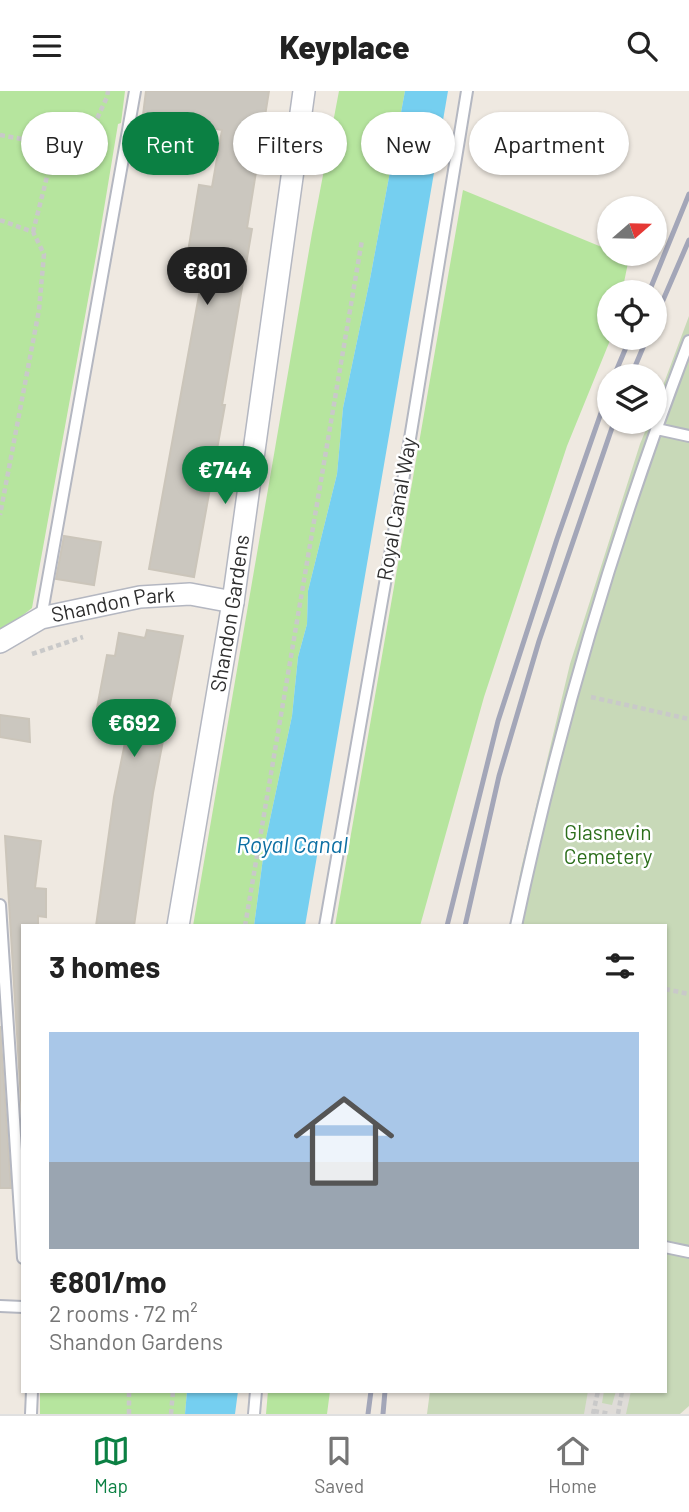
<!DOCTYPE html>
<meta charset="utf-8">
<style>
body{margin:0;font-family:Barlow,sans-serif;background:#f6f6f6;color:#222;height:100vh;display:flex;flex-direction:column;font-size:26px;white-space:nowrap}
*{box-sizing:border-box;margin:0}
p{font-size:23px;color:#767676}
.icon{flex:none;width:38px;height:38px;fill:none;stroke:currentColor;stroke-width:2;stroke-linecap:round;stroke-linejoin:round}
.map{position:relative;flex:1;overflow:hidden}
.panel{position:absolute;left:21px;top:833px;width:646px;height:469px;display:flex;flex-direction:column;background:#fff;border-radius:0px;box-shadow:0 2px 5px #0004}
.panel>*{flex:none}
.hud{position:absolute;left:21px;top:21px;width:648px;height:63px;display:flex;gap:14px}
.needle{width:46px;rotate:70deg}
.fabs{position:absolute;left:597px;top:105px;display:grid;gap:14px}
.fabs a{display:grid;place-items:center;width:70px;height:70px;border-radius:50%;background:#fff;box-shadow:0 2px 5px #0004;font-size:35px}
.price{position:absolute;translate:-50% -60px;padding:0 16px;border-radius:24px;background:#0b8043;color:#fff;font-size:23px;line-height:46px;filter:drop-shadow(0 2px 4px #0008)}
.price::after{content:'';position:absolute;left:50%;top:42px;width:21px;height:16px;margin-left:-10px;background:inherit;clip-path:polygon(0 0,100% 0,50% 100%)}
.price.on{background:#222;color:#fff}
ul{padding:0;list-style:none}
li{display:grid;align-content:center;gap:14px;height:371px;padding:0 28px}
li+li{border-top:2px solid #e0e0e0}
li span{display:grid;place-items:center;height:217px;border-radius:0px;color:#555}
li>.icon{margin-inline-start:auto}
span .icon{width:126px;height:126px;fill:#fffc;stroke-width:1}
li b{font-size:30px}
h2{display:flex;justify-content:space-between;align-items:center;height:84px;padding:0 28px;font-size:30px}
.pill{padding:0 24px;border-radius:32px;background:#fff;box-shadow:0 2px 5px #0004;font-size:24px;line-height:63px}
.pill.on{background:#0b8043;color:#fff}
header{display:flex;justify-content:space-between;align-items:center;height:91px;padding:0 28px;background:#fff;font-size:32px;font-weight:800}
.tab-bar{display:flex;justify-content:space-around;align-items:center;height:98px;border-top:2px solid #e0e0e0;background:#fff;font-size:19px;color:#767676}
.tab-bar a{display:grid;justify-items:center;gap:4px}
.tab-bar .on{color:#0b8043}
.map>svg:first-child{display:block}
.green{fill:#b6e59e}
.cemetery{fill:#c8d9b8}
.plaza{fill:#dfdcd8}
.water{fill:#75cff0}
.building{fill:#cbc7bf;stroke:#cbc5ba;stroke-width:2}
.lines{fill:none;stroke-linecap:round;stroke-linejoin:round}
.lane-casing{stroke:#b4b7c1;stroke-width:14}
.street-casing{stroke:#b4b7c1;stroke-width:24}
.path{stroke:#c9c9c9;stroke-width:4.5;stroke-dasharray:5 3.5;stroke-linecap:butt}
.lane{stroke:#fff;stroke-width:10}
.street{stroke:#fff;stroke-width:21}
.rail{stroke:#a3a6b8;stroke-width:5}
.labels{text-anchor:middle;stroke-width:5;stroke-linejoin:round;paint-order:stroke}
.street-label{font-size:21px;fill:#2e2e2e;stroke:#fff}
.park-label{font-size:21px;fill:#2c6e1b;stroke:#fff}
.water-label{font-size:23px;font-style:italic;fill:#0d6fa3;stroke:#fff}
</style>
<header><svg class="icon" aria-label="menu" viewBox="0 0 24 24"><path d="M4 6h16M4 12h16M4 18h16"/></svg>Keyplace<svg class="icon" aria-label="search" viewBox="0 0 24 24"><circle cx="10" cy="10" r="6"/><path d="M15 15l6 6"/></svg></header>
<div class="map">
<svg width="689" height="1323" viewBox="0 0 689 1323">
<rect width="100%" height="100%" fill="#efe9e1"/>
<path class="green" d="M0 0H125L121 32 118 33 98 154 32 517 0 542Z
M339 0H405L370 188 343 317 337 383 308 500 307 533 298 566 292 625 265 752 254 835H193L312 142Z
M463 99 609 159V163H618L629 167 622 201H609V247H611L567 355 484 606 420 835H335Z
M40 1300H187L185 1323H40Z
M268 1300H330L327 1323H266Z"/>
<path class="cemetery" d="M689 225V1315L680 1323H427L430 1300H665V835H510L521 778 570 573 640 353 649 331H654L655 316Z"/>
<path class="plaza" d="M588 1300H604L602 1312 612 1314 616 1300H631L626 1323H584Z"/>
<path class="water" d="M405 0H448L305 835H254L265 752 292 625 298 566 307 533 308 500 337 383 343 317 370 188Z
M187 1300H238L235 1323H185Z"/>
<path class="building" d="M146 0H269L247 137 252 138 222 314H225L194 486 149 478 203 182 185 179 199 94 212 96 222 39 174 31 173 37 142 32Z
M64 445 101 451 94 494 56 488Z
M147 539 183 545 153 702 134 835H96L114 706 128 637 94 633 107 564 115 565 119 542 145 547Z
M0 624 29 628 30 651 0 646Z
M5 745 41 750 35 797 46 798V826L38 825V835H23V1042Z
M0 935 11 1097H0Z"/>
<g class="lines">
<defs>
<path id="lane" d="M657 338 689 345
M41 527 135 0
M0 814 23 1167
M325 835 404 384 467 0
M516 835C558 636 616 440 689 250
M665 1156 689 1161
M0 1215 23 1216
M31 1323 32 1300
M254 1323 256 1300"/>
<g id="street">
<path id="s1" d="M0 551 41 527 140 506 190 503 233 511"/>
<path id="s2" d="M178 835 233 511 304 0"/>
</g>
</defs>
<use href="#lane" class="lane-casing"/>
<use href="#street" class="street-casing"/>
<path class="path" d="M0 44 55 54
M0 129 33 141 44 163 39 219 0 424
M33 141 55 54 89 45 107 6 108 0
M32 563 83 546
M591 606 689 628
M245 835 362 149
M665 898 689 903
M594 1320 610 1323
M129 1323V1300
M171 1323 173 1300
M593 1323 598 1300
M618 1323 622 1300"/>
<use href="#lane" class="lane"/>
<use href="#street" class="street"/>
<path class="rail" d="M649 201 689 103
M654 230 689 149
M614 285 630 247
M631 285 647 247
M447 835 498 630 557 448 609 299
M465 835 499 685 539 550 614 331
M368 1323 371 1300
M383 1323 385 1300"/>
</g>
<g class="labels">
<g class="street-label">
<text transform="translate(397 418) rotate(-80)" y="7">Royal Canal Way</text>
<text dy="7" stroke="none"><textPath href="#s1" startOffset="121">Shandon Park</textPath></text>
<text dy="7" stroke="none"><textPath href="#s2" startOffset="317">Shandon Gardens</textPath></text>
</g>
<g class="park-label">
<text x="608" y="749">Glasnevin<tspan x="608" dy="24">Cemetery</tspan></text>
</g>
<g class="water-label">
<text x="292" y="762">Royal Canal</text>
</g>
</g>
</svg>
<div class="fabs">
<a><svg class="needle" viewBox="-14 -14 28 28"><path d="M0-13l5 13h-10z" fill="#e53935"/><path d="M0 13l5-13h-10z" fill="#767676"/></svg></a>
<a><svg class="icon" aria-label="locate" viewBox="0 0 24 24"><circle cx="12" cy="12" r="6"/><path d="M12 2v4M12 18v4M2 12h4M18 12h4"/></svg></a>
<a><svg class="icon" aria-label="layers" viewBox="0 0 24 24"><path d="M12 4l9 5-9 5-9-5zM3 14l9 5 9-5"/></svg></a>
</div>
<b class="price on" style="left:207px;top:216px">€801</b>
<b class="price" style="left:225px;top:415px">€744</b>
<b class="price" style="left:134px;top:668px">€692</b>
<div class="hud">
<a class="pill">Buy</a>
<a class="pill on">Rent</a>
<a class="pill">Filters</a>
<a class="pill">New</a>
<a class="pill">Apartment</a>
</div>
<section class="panel">
<h2>3 homes<svg class="icon" aria-label="filters" viewBox="0 0 24 24"><path d="M4 7h16M4 17h16"/><circle cx="9" cy="7" r="2"/><circle cx="15" cy="17" r="2"/></svg></h2>
<ul>
<li><span style="background:linear-gradient(#a9c7e8 60%,#9aa5b1 0)"><svg class="icon" aria-label="home" viewBox="0 0 24 24"><path d="M3 11l9-7 9 7M6 9v11h12V9"/></svg></span><div><b>€801/mo</b><p>2 rooms · 72 m²</p><p>Shandon Gardens</p></div></li>
</ul>
</section>
</div>
<nav class="tab-bar">
<a class="on"><svg class="icon" aria-label="map" viewBox="0 0 24 24"><path d="M3 6l6-2 6 2 6-2v14l-6 2-6-2-6 2zM9 4v14M15 6v14"/></svg>Map</a>
<a><svg class="icon" aria-label="saved" viewBox="0 0 24 24"><path d="M7 4h10v16l-5-4-5 4z"/></svg>Saved</a>
<a><svg class="icon" aria-label="home" viewBox="0 0 24 24"><path d="M3 11l9-7 9 7M6 9v11h12V9"/></svg>Home</a>
</nav>
